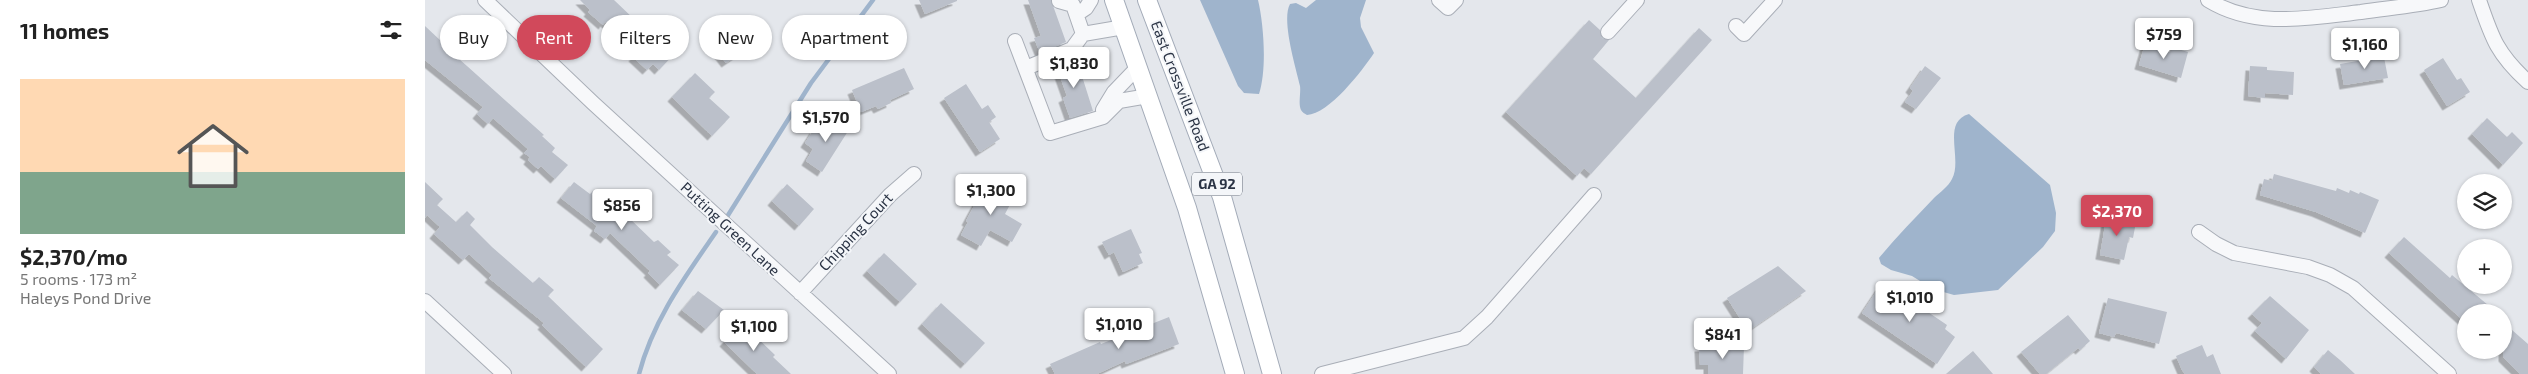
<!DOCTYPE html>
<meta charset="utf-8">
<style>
body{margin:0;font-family:"Exo 2",sans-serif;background:#f6f6f6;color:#222;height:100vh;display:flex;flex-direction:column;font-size:19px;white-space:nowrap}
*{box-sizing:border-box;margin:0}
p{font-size:16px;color:#767676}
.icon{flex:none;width:28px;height:28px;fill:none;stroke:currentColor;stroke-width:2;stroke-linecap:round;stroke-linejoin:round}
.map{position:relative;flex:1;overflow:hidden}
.drawer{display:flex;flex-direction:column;background:#fff;width:425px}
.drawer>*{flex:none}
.hud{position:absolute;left:15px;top:15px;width:475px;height:45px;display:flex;gap:10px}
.tools{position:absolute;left:2032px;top:174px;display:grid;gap:10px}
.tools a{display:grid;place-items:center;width:55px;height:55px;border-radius:50%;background:#fff;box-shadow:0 1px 4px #0004;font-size:25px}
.price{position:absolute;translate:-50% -42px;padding:0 11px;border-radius:5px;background:#fff;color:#222;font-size:16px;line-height:32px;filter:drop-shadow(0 1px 2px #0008)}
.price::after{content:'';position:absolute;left:50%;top:30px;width:15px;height:11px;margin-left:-8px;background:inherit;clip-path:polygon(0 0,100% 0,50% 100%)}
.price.on{background:#d1495b;color:#fff}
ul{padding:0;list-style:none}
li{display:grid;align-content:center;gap:10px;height:265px;padding:0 20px}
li+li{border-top:1px solid #e0e0e0}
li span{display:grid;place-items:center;height:155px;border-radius:0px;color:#555}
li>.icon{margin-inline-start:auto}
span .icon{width:90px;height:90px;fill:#fffc;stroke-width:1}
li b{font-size:21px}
h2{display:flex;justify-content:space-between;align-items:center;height:60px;padding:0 20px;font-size:21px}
.pill{padding:0 18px;border-radius:22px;background:#fff;box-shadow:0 1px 4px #0004;font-size:18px;line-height:45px}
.pill.on{background:#d1495b;color:#fff}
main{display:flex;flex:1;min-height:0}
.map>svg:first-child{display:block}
.water{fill:#9fb4cc}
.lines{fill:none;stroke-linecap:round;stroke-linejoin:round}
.stream{stroke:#9fb4cc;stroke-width:4.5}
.building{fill:#bbc0ca;filter:url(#shadow)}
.minor-casing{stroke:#a9aeb7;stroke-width:16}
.major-casing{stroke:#a3abb8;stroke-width:20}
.minor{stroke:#f7f8fa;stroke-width:14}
.major{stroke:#fff;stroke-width:18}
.labels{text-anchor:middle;stroke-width:4;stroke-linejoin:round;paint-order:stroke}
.shield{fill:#f4f6f9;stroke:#676e7b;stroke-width:1}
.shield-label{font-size:14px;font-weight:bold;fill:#2b3445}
.street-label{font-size:15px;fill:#2b3445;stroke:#f4f6f9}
</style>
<main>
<section class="drawer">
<h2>11 homes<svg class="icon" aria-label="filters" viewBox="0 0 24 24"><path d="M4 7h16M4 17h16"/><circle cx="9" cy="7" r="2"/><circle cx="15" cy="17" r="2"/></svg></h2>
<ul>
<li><span style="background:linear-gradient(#ffd9b3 60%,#7fa58c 0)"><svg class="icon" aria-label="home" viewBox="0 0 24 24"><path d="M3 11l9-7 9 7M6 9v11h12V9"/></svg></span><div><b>$2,370/mo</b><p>5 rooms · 173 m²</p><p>Haleys Pond Drive</p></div></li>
</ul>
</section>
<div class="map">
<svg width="2103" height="374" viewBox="0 0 2103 374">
<defs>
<filter id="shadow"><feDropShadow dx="-4.5" dy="4.5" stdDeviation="0" flood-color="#0004"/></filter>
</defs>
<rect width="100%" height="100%" fill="#e4e7ec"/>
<path class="water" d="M775 0H833C839 25 842 70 834 94L819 93 813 86Z
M891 0H941L935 18 936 27 949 53C937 71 904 114 882 115 880 114 877 112 876 110 873 104 876 93 875 86 871 68 856 20 865 4L871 3 881 8Z
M1544 114 1625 185 1631 213 1630 231 1618 247 1573 290 1529 295 1508 289 1487 276 1466 270 1456 264 1454 258C1471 237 1490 218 1509 198 1514 193 1524 186 1527 179 1538 159 1516 122 1544 114Z"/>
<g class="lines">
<path class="stream" d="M300 220 386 83 448 0
M214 374C228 320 260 277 291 232"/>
</g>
<path class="building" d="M155 0H189L229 38 234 32 248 46 244 50 249 54 234 70 228 64 222 70 208 57 212 53 180 22 178 25 163 12 165 10Z
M494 0H532V1L500 14Z
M603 0H626L641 42 615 53 609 38 616 36Z
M1164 20 1175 30 1177 38 1184 40 1168 59 1211 98 1274 28 1287 40 1166 174 1159 168 1152 176 1081 112Z
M0 26 16 41 19 38 30 48 35 55 34 59 42 66 119 135 117 136 130 148 127 152 143 165 130 179 116 166 113 169 103 160 105 157 99 153 103 149 68 118 63 124 52 114 58 107 0 60Z
M300 37 314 54 301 63 288 46Z
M1720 44 1745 52 1746 47 1763 52 1756 78 1714 65Z
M1958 52 1963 78 1919 85 1915 64 1944 59 1943 54Z
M651 57 668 111 645 118 638 98 642 96 631 65Z
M2018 58 2032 80 2036 78 2045 92 2022 106 1999 70Z
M1500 66 1516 78 1491 109 1480 102 1488 91 1485 88Z
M1825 66 1842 67V70L1869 72 1868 95 1840 93V98L1823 96Z
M479 68 489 89 465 100 466 103 453 109 451 106 436 112 427 90Z
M270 73 290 92 284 98 305 117 287 136 247 97Z
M541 84 557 109 563 105 571 117 564 122 575 139 555 152 519 98Z
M405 116 425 128 397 172 381 161 388 149 380 143 389 129 394 133Z
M2062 118 2082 137 2087 132 2098 143 2078 165 2047 134Z
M1849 174 1911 191 1912 188 1924 193 1925 190 1934 194 1935 192 1954 200 1940 233 1891 212 1835 195 1839 179 1847 181Z
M563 180 590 195 580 214 597 224 587 242 565 230 556 246 536 235 543 222 541 221Z
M0 182 18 199 12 205 31 222 42 211 50 219 45 225 67 247 108 283 114 277 129 290 123 296 178 349 161 367 117 325 119 323 64 278 67 275 44 254 38 260 9 234 15 227 2 215 0 218Z
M149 182 165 194 168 191 202 216 229 242 233 240 246 252 242 255 254 265 235 285 223 273 225 271 185 233 180 239 169 231 172 226 136 198Z
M362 184 389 209 374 226 347 201Z
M1682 214 1711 222 1708 238 1704 237 1699 260 1675 255Z
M706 229 717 253 714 254 718 263 698 272 689 252 684 255 677 242Z
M1979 237 2025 278 2027 275 2063 305 2057 312H2041V323L1964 253Z
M459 253 492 284 475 302 442 271Z
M1353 266 1381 291 1323 331 1302 298Z
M1455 286 1466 293 1469 289 1522 325 1520 329 1530 337 1512 364 1437 313Z
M273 291 299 310 281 329 257 310Z
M1845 296 1884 330 1861 359 1830 331 1837 323 1827 314Z
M1683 298 1742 312 1734 344 1691 333 1689 337 1674 333Z
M516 303 560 343 540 364 497 324Z
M1643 315 1665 341 1655 350 1653 348 1621 374H1615L1596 352Z
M744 317 754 344 701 364 700 361 672 374H630L625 364 675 342 676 344Z
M317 323 350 355 348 357 366 374H332L299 342Z
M2079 323 2103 344V374H2095L2078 357Z
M1777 345 1782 357 1788 354 1796 374H1760L1757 370 1751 356Z
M1319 346 1318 374H1283V365H1275L1274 347Z
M1903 350 1915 360 1930 374H1896L1889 367Z
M1548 351 1568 374H1521Z"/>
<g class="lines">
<defs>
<path id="minor" d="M60 0 168 103 464 374
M1014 0 1023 8 1031 0
M1783 0C1830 29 1884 18 1936 12 1963 8 1990 6 2016 0
M2054 0C2067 38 2072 54 2103 82
M652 14 661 8 666 0
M1311 26 1319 34 1350 0
M1183 32 1212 0
M658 34 699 27
M590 41 625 133 678 117 694 101 723 96
M601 68 647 49 658 34 648 5 634 1
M678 110 689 92 713 67
M1774 232 1791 244 1809 253 1883 267 1905 275 1928 288 2024 374
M375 293 465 195 489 174
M0 301 79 374
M897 374 1039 338 1062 317 1169 195"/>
<path id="major" d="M689 0 762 208 810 374
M722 0 797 197 847 374"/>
</defs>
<use href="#minor" class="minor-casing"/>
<use href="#major" class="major-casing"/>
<use href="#minor" class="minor"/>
<use href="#major" class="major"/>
</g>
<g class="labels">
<rect class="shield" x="767" y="172.5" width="50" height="23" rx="4"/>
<g class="shield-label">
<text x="792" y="189">GA 92</text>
</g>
<g class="street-label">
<text transform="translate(755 86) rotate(69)" y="5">East Crossville Road</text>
<text transform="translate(305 229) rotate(43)" y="5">Putting Green Lane</text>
<text transform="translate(431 232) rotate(-47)" y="5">Chipping Court</text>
</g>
</g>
</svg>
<div class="tools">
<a><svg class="icon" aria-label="layers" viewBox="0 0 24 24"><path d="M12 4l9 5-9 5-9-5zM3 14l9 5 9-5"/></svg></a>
<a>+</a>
<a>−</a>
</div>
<b class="price" style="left:1739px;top:60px">$759</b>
<b class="price" style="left:1940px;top:70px">$1,160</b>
<b class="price" style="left:649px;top:89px">$1,830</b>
<b class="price" style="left:401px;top:143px">$1,570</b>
<b class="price" style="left:566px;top:216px">$1,300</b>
<b class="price" style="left:197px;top:231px">$856</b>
<b class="price on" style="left:1692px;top:237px">$2,370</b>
<b class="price" style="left:1485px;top:323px">$1,010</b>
<b class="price" style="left:694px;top:350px">$1,010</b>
<b class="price" style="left:329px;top:352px">$1,100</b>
<b class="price" style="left:1298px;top:360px">$841</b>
<div class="hud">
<a class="pill">Buy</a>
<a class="pill on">Rent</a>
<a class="pill">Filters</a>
<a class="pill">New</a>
<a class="pill">Apartment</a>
</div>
</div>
</main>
